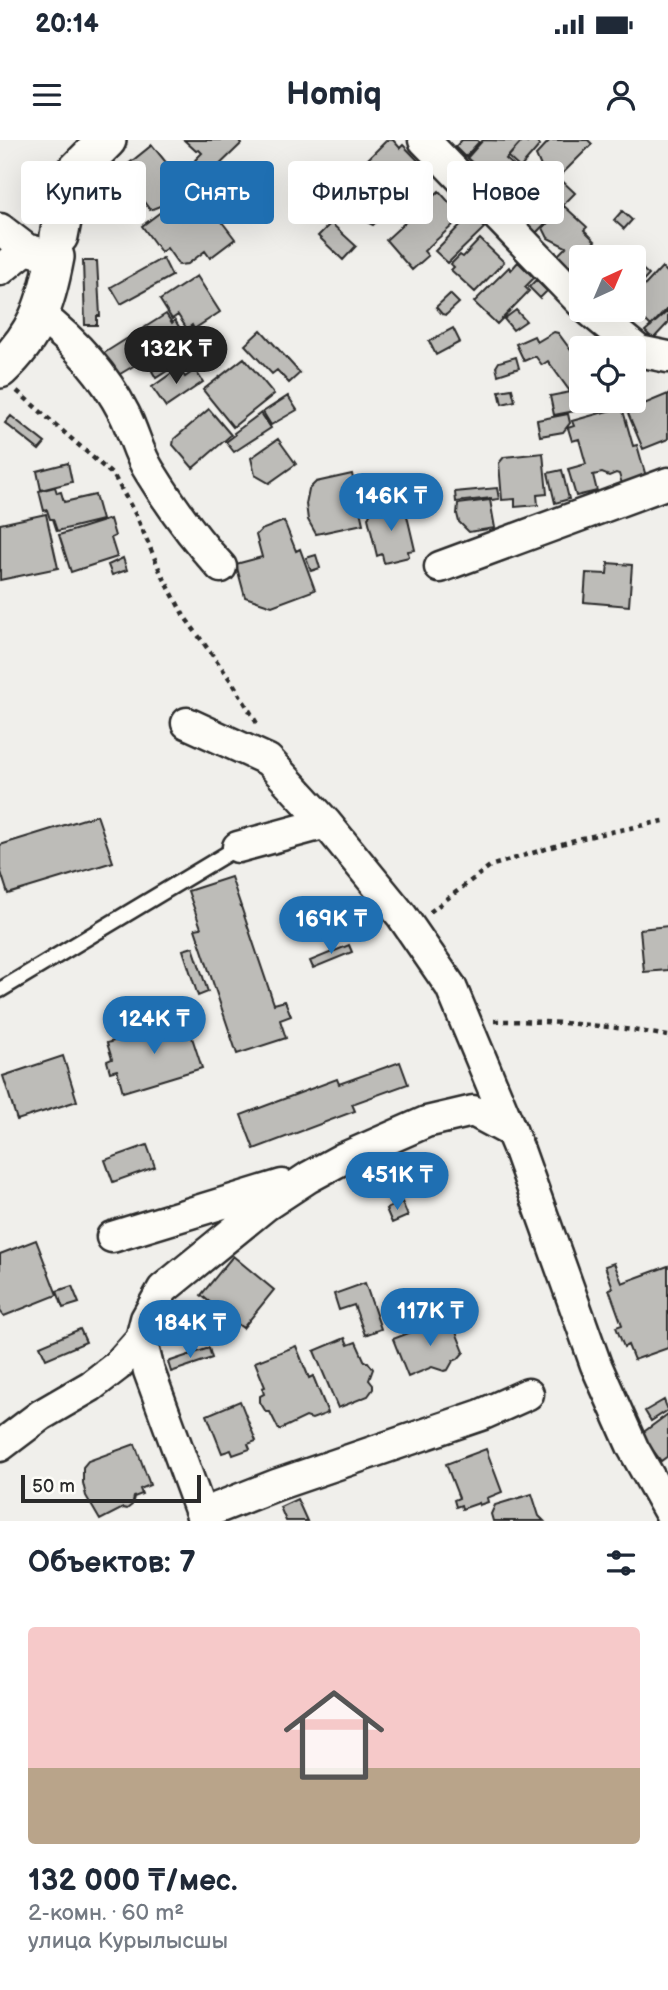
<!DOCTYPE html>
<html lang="ru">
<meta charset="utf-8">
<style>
body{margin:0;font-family:"Balsamiq Sans",sans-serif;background:#f6f6f7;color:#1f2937;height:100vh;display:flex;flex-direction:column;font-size:26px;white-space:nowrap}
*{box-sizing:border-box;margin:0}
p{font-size:23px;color:#747a83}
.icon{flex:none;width:38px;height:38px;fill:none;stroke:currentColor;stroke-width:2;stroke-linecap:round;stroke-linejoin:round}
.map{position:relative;height:1381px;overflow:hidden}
.panel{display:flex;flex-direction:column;background:#fff;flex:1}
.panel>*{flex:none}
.hud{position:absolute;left:21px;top:21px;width:626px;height:63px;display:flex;gap:14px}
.needle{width:46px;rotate:44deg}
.buttons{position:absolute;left:569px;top:105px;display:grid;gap:14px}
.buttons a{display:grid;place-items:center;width:77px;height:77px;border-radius:7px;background:#fff;box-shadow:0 7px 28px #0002;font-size:35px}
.scale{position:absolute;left:21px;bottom:18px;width:180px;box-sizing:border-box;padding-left:7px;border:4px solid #2b2b2b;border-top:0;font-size:19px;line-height:24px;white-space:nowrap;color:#2b2b2b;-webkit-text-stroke:5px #fdfcf7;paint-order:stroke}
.price{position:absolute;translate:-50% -60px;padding:0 16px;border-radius:24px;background:#1f6fb2;color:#fff;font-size:23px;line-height:46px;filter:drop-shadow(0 2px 4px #0008)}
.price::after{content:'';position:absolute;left:50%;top:42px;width:21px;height:16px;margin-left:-10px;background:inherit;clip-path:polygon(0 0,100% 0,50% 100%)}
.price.active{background:#222;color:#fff}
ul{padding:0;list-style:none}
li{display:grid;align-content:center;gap:14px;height:371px;padding:0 28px}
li+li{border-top:2px solid #e0e1e3}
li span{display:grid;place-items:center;height:217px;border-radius:7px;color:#555}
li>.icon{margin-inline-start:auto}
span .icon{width:126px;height:126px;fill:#fffc;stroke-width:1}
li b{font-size:30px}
h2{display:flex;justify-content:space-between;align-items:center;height:84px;padding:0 28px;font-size:30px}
.pill{padding:0 24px;border-radius:7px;background:#fff;box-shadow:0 7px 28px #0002;font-size:24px;line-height:63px}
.pill.active{background:#1f6fb2;color:#fff}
.status{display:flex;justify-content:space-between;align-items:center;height:49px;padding:0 35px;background:#fff;direction:ltr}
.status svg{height:19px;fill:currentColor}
header{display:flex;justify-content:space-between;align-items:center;height:91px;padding:0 28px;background:#fff;font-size:32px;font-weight:700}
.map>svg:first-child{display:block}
.building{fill:#bdbcb8;stroke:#2b2b2b;stroke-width:2}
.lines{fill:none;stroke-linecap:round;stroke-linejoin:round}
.service-casing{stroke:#2b2b2b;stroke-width:19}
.minor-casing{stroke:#2b2b2b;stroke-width:35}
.tertiary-casing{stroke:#2b2b2b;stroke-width:42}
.path{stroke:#2b2b2b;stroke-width:4.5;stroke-dasharray:5 5;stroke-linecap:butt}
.service{stroke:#fdfcf7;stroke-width:14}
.minor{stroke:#fdfcf7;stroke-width:30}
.tertiary{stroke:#fdfcf7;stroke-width:37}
</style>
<div class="status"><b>20:14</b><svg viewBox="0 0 49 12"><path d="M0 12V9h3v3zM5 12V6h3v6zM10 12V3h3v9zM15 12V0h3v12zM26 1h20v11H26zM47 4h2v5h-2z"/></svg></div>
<header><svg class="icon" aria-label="menu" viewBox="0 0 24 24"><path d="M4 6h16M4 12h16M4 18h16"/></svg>Homiq<svg class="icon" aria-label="person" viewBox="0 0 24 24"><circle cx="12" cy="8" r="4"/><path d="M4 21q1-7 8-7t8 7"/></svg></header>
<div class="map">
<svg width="668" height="1381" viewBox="0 0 668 1381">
<rect width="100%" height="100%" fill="#f0efeb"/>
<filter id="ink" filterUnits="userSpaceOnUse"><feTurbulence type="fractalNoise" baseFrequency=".0143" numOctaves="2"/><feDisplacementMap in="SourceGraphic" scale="14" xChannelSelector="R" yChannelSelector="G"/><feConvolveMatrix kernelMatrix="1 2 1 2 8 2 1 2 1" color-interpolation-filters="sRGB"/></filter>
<g filter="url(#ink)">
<path class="building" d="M184 0H239L241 4 209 35 195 20 202 13 199 10 196 11Z
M387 0H393L400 8 403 5 429 32 400 60 398 58 393 63 358 29Z
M462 0H477L479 2 465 17 455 7Z
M483 0 522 1 506 19 513 25 496 43 467 18Z
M523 0 527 3 529 0H535L540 5 520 28 508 17Z
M550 0H588L592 4 561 35 558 32 554 37 545 36 536 15Z
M152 5 186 47 165 64 150 70 144 62 137 68 131 65 127 56 136 49 121 30Z
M191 22 205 37 197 45 193 40 189 44 178 34Z
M526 27 547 46 557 36 575 53 533 96 514 78 518 75 509 66 500 47 509 38 512 41Z
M371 43 393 65 373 85 359 78 352 62Z
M193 44 235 99 210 118 205 111 188 124 179 125 167 108 161 112 142 86 174 62 173 60Z
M439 51 462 77 424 111 428 116 412 130 386 100Z
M564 66 587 87 584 90 595 101 569 128 557 116 566 107 548 98 543 88Z
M622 71 632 80 624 89 614 80Z
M471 74 484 88 448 123 435 111Z
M331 83 356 106 343 120 318 96Z
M480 99 504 122 475 152 451 130 454 127 451 124 460 115 463 117Z
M163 118 172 136 121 164 111 147Z
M83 121H97L100 176H97V185H85Z
M518 122 534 138 525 147 529 151 497 184 474 162 509 127 511 130Z
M639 126 649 135 635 150 634 149V132Z
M662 127 668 133V168L651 186 634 169V157Z
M197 136 220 172 194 189 192 185 187 189 178 175 172 179 160 160Z
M536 140 547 151 540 158 529 147Z
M450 154 459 163 446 175 442 174 436 167Z
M516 170 526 181 513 190 504 179Z
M668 171V183L653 199 645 191Z
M166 174 172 183 175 180 182 192 192 186 199 197 157 223 152 215 115 237 101 215Z
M453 188 460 202 436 215 429 201Z
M261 190 300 233 289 243 277 230 272 234 245 205Z
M554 192 558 193 581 224 580 242 569 250 548 221 542 225 536 217H533L524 221 516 204 534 196 537 202Z
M516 217 519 228 498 235 496 227 499 222Z
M171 218 176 225 156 238 152 231Z
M244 218 274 254 233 287 203 250Z
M179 228 185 237 195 230 203 242 166 267 152 247Z
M512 249 515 261 502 264 499 251Z
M581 250V261H595L596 267 554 275 550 256Z
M668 254V299L643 309 627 271Z
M288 256 297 270 271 285 263 272Z
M622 267 633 306 637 305 647 340 623 347 619 334 616 333 609 336 602 333 593 335 597 351 576 356 568 329 586 324 579 299 572 301 568 288 574 286 572 281Z
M209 269 231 295 193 328 173 305 174 299Z
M261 273 271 288 234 312 226 302 235 295 234 293Z
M568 274 570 283 563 292 540 296 537 280Z
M11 276 45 303 39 310 5 283Z
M278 299 296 324 269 343 255 335 251 318Z
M543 313 547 354 537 355 538 365 515 367V359L502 360 499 323 504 317Z
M68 323 72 342 41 350 37 331Z
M562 330 569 359 555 363 548 333Z
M352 334 363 384 316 394 308 380 306 364 309 349 316 342Z
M55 347 57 353 61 352 64 362 95 355 102 380 57 391 53 379H50L47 370 44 371 39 351Z
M497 348 499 359 491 360V358L456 362 455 352Z
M490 360 495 388 469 392 459 382 457 374 458 364Z
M404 363 415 410 408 411 409 417 384 423 382 414 377 416 368 378 371 371Z
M46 374 58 428 0 440V384Z
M110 379 115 396 111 398 117 417 71 432 59 395Z
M284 381 296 411 300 409 315 450 272 466 245 457 236 424 262 417 256 395 261 390Z
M316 415 320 428 311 431 306 418Z
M123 418 127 430 112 435 108 425Z
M608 423 632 425 629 466 584 462 586 433 607 434Z
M97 675 113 722 8 754 0 729V705Z
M231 737 274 864 285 861 291 876 280 880 286 898 237 914 195 789 201 788 188 751Z
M668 786V830L644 832 640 789Z
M349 805 352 812 313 828 310 821Z
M193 807 208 852 198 856 183 810Z
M186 879 202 928 123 952 117 930 110 932 107 921 112 919 107 903Z
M63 916 77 961 17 980 3 936Z
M400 922 408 944 352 964 355 971 254 1009 241 975 337 939 339 944Z
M147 1005 155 1027 113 1042 105 1020Z
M402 1062 408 1076 392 1083 386 1069Z
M36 1100 57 1155 4 1176 0 1171V1114Z
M233 1116 274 1150 243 1188 227 1176 218 1186 204 1174 212 1164 201 1155Z
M614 1123 622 1143 668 1126V1208L634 1220 628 1205 624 1207 616 1187 622 1185 609 1149 613 1148 605 1126Z
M365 1143 381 1189 365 1195 354 1165 339 1170 334 1154Z
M72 1146 79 1163 63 1168 57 1151Z
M450 1177 464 1212 458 1219 453 1221 448 1230 444 1231 432 1227 408 1237 393 1199Z
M80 1189 86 1202 46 1219 40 1206Z
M345 1198 348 1205 356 1202 365 1222H368L373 1229 369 1240 373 1245V1249L368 1256 338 1268 314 1211Z
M296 1206 309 1238 313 1236 328 1273 312 1279 306 1277 279 1290 270 1272H266L260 1262V1256L264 1254 262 1248 265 1247 255 1222Z
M209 1208 212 1218 171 1232 168 1222Z
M664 1260 668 1270 651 1281 645 1271Z
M240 1261 256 1301 248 1304 250 1309 233 1315 231 1310 222 1313 207 1275Z
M668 1274V1316L661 1321 641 1294Z
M135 1304 150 1345 140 1349 142 1354 134 1357 132 1365 127 1369 123 1368 100 1380 86 1356 83 1343V1327L88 1321Z
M486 1309 502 1352 487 1358 488 1362 479 1365V1363L462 1369 461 1365 456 1367 454 1360 459 1358 446 1324Z
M532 1354 539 1376 544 1381H493L491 1374 495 1365Z
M297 1359 307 1381H286L280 1367Z"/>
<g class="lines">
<defs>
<path id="service" d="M0 850 238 707"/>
<path id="minor" d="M424 0 581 162
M0 89 26 109 55 117 59 97
M0 130 26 109
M589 170 639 211 668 217
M40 175C74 201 104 234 124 273 134 292 138 314 150 332 171 366 194 398 221 427
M440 427 668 343
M187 583 268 620 326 683 402 776 451 847 519 1010 596 1225 633 1308 668 1370
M238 707 326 683
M112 1097 282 1045
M0 1306 41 1275 91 1246 117 1226 141 1199
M202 1374 276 1345 481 1275 528 1254
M204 1381 149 1231 141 1199 146 1179 163 1149 265 1066 309 1037 344 1018 426 982 473 971 512 992"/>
<path id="tertiary" d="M59 96 67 55 76 31 107 0
M0 229C36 195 46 165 55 117"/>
</defs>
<use href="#service" class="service-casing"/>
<use href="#minor" class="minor-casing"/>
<use href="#tertiary" class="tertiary-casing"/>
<path class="path" d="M17 251 114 336 137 377 160 431 184 476 234 545 258 585
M430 772 490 726 578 699 668 680
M494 881C553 881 610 885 668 896"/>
<use href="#service" class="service"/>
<use href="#minor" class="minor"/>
<use href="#tertiary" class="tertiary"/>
</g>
</g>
</svg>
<div class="buttons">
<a><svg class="needle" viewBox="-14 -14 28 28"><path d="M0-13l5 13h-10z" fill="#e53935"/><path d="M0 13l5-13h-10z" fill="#747a83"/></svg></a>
<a><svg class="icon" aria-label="locate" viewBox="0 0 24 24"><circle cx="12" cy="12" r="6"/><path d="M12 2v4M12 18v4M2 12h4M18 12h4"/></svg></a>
</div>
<div class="scale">50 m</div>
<b class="price active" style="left:176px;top:246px">132K ₸</b>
<b class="price" style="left:391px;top:393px">146K ₸</b>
<b class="price" style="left:331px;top:816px">169K ₸</b>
<b class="price" style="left:154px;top:916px">124K ₸</b>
<b class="price" style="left:397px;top:1072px">451K ₸</b>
<b class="price" style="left:430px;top:1208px">117K ₸</b>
<b class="price" style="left:190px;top:1220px">184K ₸</b>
<div class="hud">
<a class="pill">Купить</a>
<a class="pill active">Снять</a>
<a class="pill">Фильтры</a>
<a class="pill">Новое</a>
</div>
</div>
<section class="panel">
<h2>Объектов: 7<svg class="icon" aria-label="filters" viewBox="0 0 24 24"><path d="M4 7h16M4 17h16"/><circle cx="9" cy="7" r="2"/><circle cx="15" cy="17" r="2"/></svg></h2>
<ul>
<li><span style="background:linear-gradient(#f6c9c9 65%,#b9a48a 0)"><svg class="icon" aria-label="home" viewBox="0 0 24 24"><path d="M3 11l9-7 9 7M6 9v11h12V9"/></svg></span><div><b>132 000 ₸/мес.</b><p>2-комн. · 60 m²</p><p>улица Курылысшы</p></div></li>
</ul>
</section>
